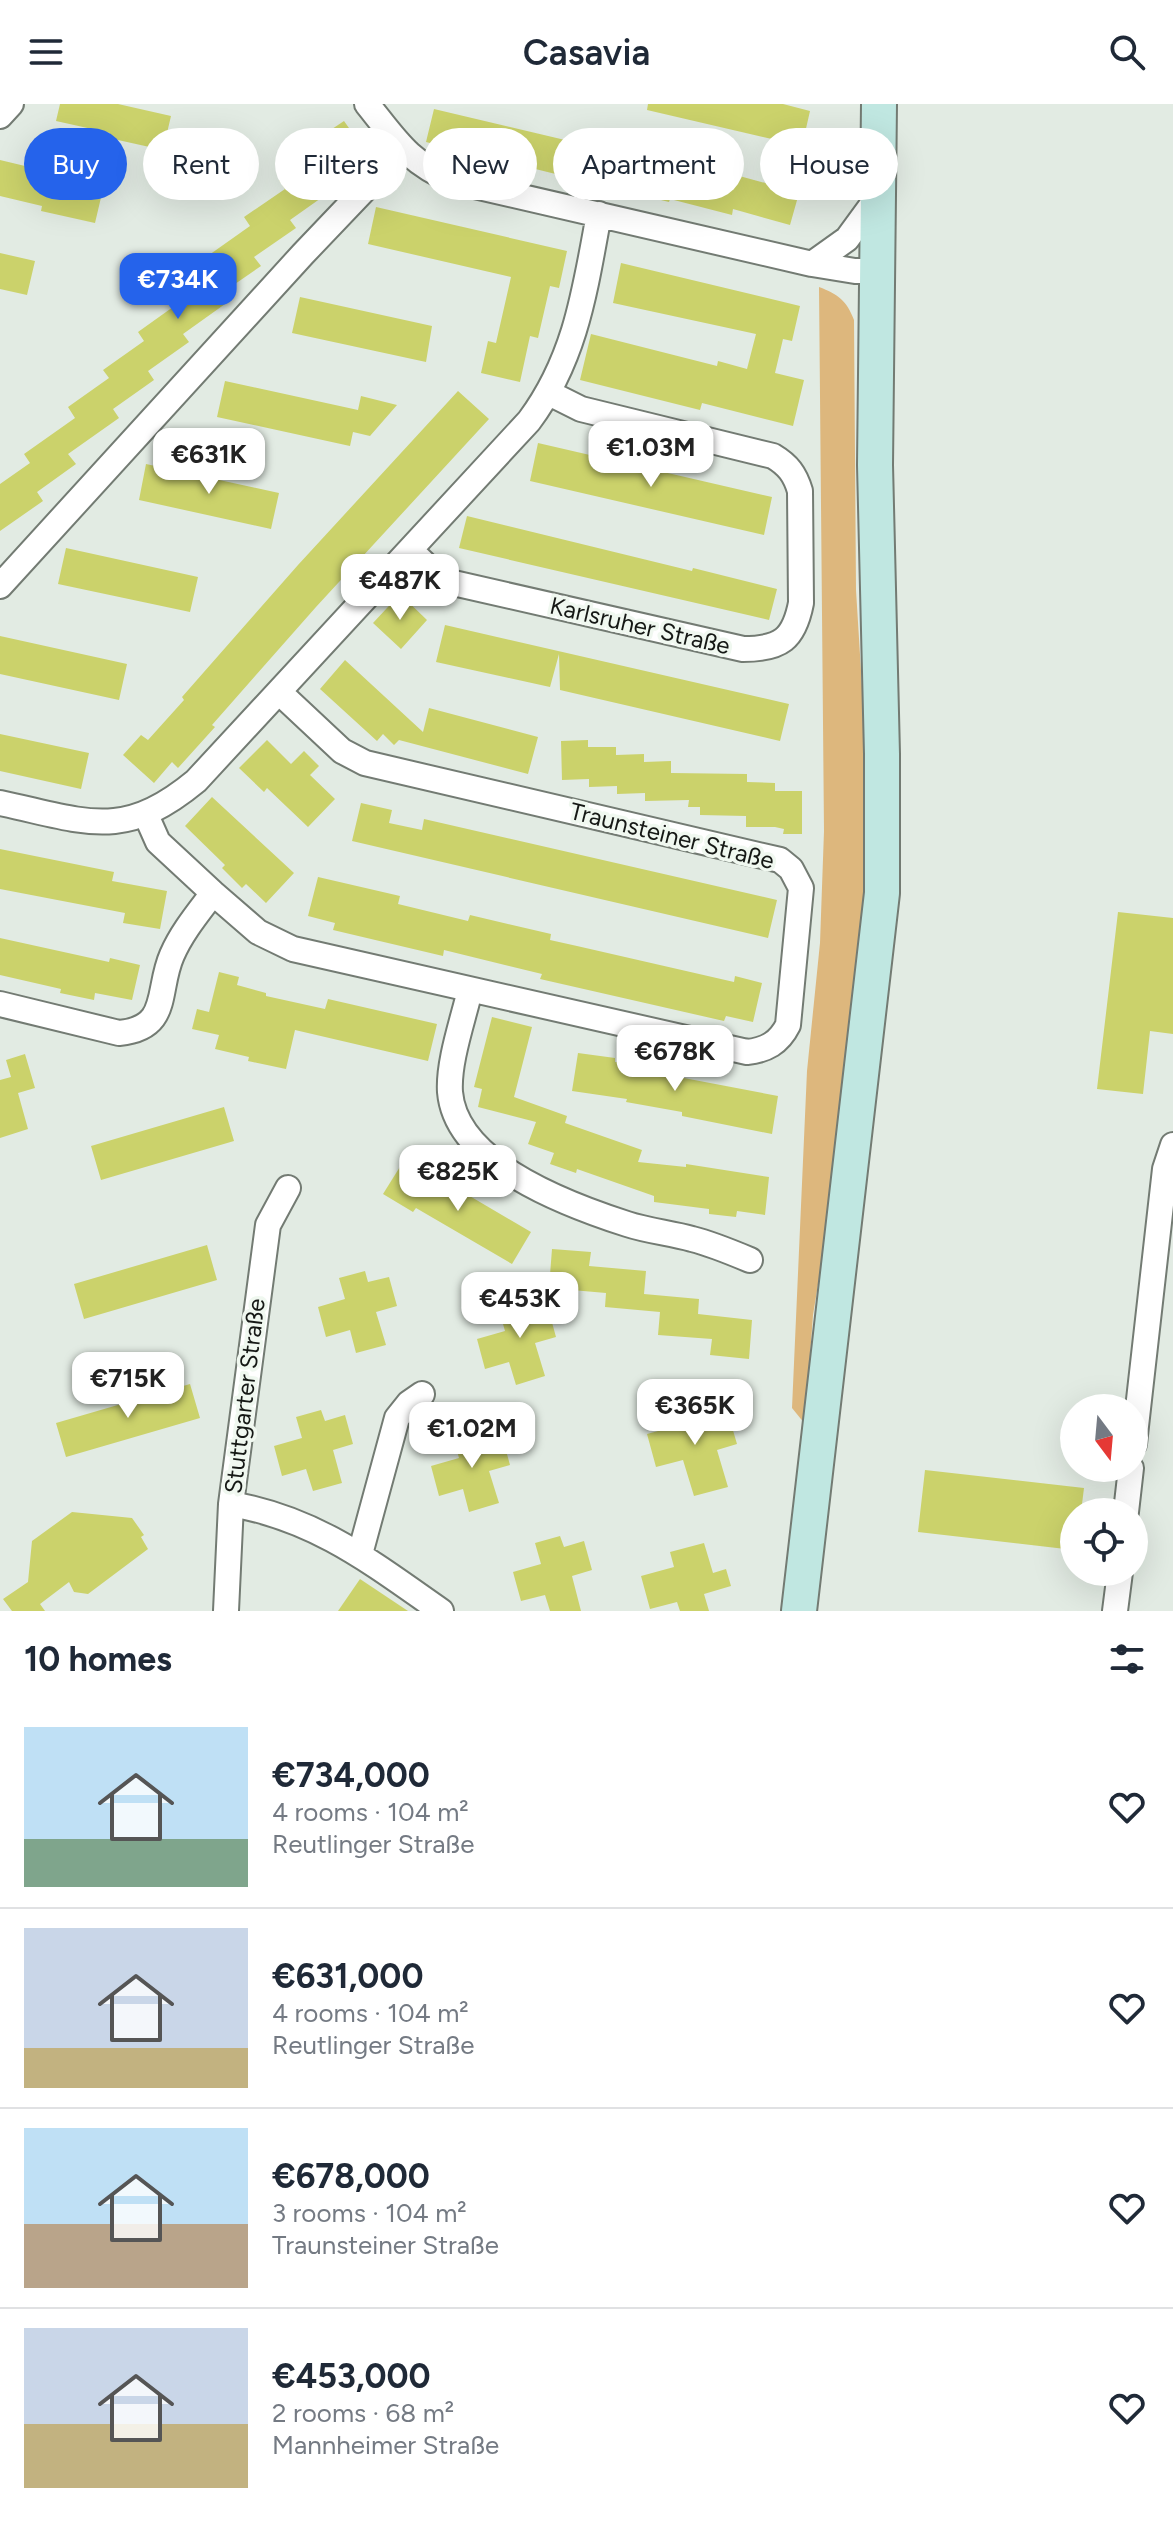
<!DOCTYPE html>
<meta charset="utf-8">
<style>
body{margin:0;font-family:Figtree,sans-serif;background:#f2f2f3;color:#1f2937;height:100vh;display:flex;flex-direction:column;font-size:30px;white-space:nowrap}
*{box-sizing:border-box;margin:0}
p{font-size:26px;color:#747a83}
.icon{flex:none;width:44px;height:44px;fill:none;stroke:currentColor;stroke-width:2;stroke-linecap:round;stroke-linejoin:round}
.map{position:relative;height:1507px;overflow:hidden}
.drawer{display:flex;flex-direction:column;background:#fff;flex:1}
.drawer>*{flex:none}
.top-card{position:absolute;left:24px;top:24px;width:1126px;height:72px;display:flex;gap:16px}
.needle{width:52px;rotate:164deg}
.controls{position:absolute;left:1060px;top:1290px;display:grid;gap:16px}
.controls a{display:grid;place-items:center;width:88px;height:88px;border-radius:50%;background:#fff;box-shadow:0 8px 32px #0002;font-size:40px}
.price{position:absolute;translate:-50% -68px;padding:0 18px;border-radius:16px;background:#fff;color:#222;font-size:26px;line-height:52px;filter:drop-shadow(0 2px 4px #0008)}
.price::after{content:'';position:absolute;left:50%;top:48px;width:24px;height:18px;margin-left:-12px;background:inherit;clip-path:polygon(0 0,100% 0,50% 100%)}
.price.on{background:#2563eb;color:#fff}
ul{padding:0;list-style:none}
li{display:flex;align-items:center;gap:24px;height:200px;padding:0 24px}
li+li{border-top:2px solid #e0e1e3}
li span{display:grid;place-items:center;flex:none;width:224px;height:160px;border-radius:0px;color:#555}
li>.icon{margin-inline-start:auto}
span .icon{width:96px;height:96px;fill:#fffc;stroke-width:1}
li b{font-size:34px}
h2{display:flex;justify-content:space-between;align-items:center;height:96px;padding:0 24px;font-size:34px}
.tag{padding:0 28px;border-radius:36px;background:#fff;box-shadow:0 8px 32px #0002;font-size:28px;line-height:72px}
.tag.on{background:#2563eb;color:#fff}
header{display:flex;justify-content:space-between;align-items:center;height:104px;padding:0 24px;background:#fff;font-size:36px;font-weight:600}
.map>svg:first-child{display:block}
.green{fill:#ddb77d}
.building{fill:#cbd26b}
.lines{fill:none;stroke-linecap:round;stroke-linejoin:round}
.minor-casing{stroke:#737b73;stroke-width:28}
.secondary-casing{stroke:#737b73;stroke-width:38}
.minor{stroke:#fff;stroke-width:24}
.secondary{stroke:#c0e7e1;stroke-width:34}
.labels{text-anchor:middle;stroke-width:7;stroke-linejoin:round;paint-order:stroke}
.street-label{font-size:24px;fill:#151815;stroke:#f0f8f0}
</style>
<header><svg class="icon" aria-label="menu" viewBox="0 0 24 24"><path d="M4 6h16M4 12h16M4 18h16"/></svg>Casavia<svg class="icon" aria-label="search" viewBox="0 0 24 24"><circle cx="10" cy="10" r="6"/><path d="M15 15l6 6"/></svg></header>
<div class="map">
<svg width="1173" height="1507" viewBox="0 0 1173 1507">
<rect width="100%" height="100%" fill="#e2ebe3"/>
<path class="green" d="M819 183C838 190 847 197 854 216L856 486 867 664 865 772 860 893 841 1040 813 1211 805 1320 792 1304 807 967 820 839 824 727Z"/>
<path class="building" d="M60 0H118L171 12 163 46 109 34 110 29 56 17Z
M648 0H783L810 7 802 42 647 6Z
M434 5 658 58 659 55 680 60 681 56 769 80 771 74 801 82 790 121 733 105 732 111 670 95 669 98 426 38Z
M344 17 366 48 324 78 331 87 290 116 296 124 254 153 261 162 219 191 225 200 183 230 189 238 148 267 154 276 113 305 119 314 68 350 76 360 37 388 43 397 0 427V380L30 359 24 350 75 314 68 303 109 274 103 266 144 237 138 228 180 198 174 190 216 160 209 151 250 122 244 113 285 85 279 76 321 47 314 37Z
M0 56 50 68 49 72 103 85 95 119 41 107 42 102 0 92Z
M376 103 567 147 559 184 550 182 538 234 530 232 520 278 481 269 488 237 496 239 511 173 368 140Z
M0 149 35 157 27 191 0 185Z
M621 159 800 202 792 237 783 235 775 269 804 276 793 322 702 299 700 306 580 276 591 230 717 262 718 257 747 265 756 230 613 199Z
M300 193 432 222 426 258 292 229Z
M225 277 358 306 361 292 397 301 370 332 353 328 350 342 217 313Z
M458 287 489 315 316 503 212 621 215 623 178 664 172 658 154 679 123 651 141 631 148 636 184 596 182 593 298 461Z
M538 339 772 393 764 431 530 377Z
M146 360 279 389 271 425 139 396Z
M467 412 692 467 693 464 777 485 769 516 459 444Z
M66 444 198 473 190 508 58 480Z
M400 490 427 516 401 545 373 519Z
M445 521 789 600 780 637 560 586 559 550 550 583 436 558Z
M0 532 127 560 119 596 0 570Z
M345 556 423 628 429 604 538 633 528 670 399 636 394 641 383 630 377 637 320 585Z
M0 630 89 649 81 685 0 667Z
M267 636 291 660 304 647 319 662 310 671 335 695 308 723 267 684 264 688 239 664Z
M588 636V643H616V651L644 650V658L671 657V669L747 670V678L775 679V687H802V730H783L784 725 775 723H746V712L700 711V703H688L689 696 645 697V689L617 690V682L589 683V675L562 676 561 637Z
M212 693 294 769 266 799 246 780 242 784 222 764 225 761 185 722Z
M361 699 392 706 389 719 422 726 424 715 777 796 768 834 352 737Z
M0 745 114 768 112 777 167 787 160 825 123 819 125 809 0 785Z
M318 773 400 792 398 800 468 817 470 811 551 830 550 836 577 842 734 878 735 872 762 879 753 918 726 912 724 917 540 875 542 870 444 846 443 852 333 826 335 819 308 812Z
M1118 808 1173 814V930L1150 927 1143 990 1097 985Z
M0 834 109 858 110 854 140 861 132 896 95 889 94 896 60 889 61 885 0 871Z
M219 868 239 873 237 881 266 889V892L325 905 328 895 437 920 428 957 295 926 286 965 248 957 249 953 215 945 219 931 192 925 197 905 209 908Z
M492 913 532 923 514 993 567 1012 565 1019 642 1046 638 1058 686 1063V1060L769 1073 765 1111 737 1107 736 1113 709 1110V1105L654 1098V1092L577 1065 576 1069 550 1060 554 1049 528 1040 536 1018 478 1003 482 985 474 983Z
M578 949 615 954V958L669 966 668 971 778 992 772 1030 682 1012V1008L626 998 627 995 572 987Z
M25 950 35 984 18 989 28 1025 0 1034V976L11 973 6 956Z
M224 1003 234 1037 101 1076 91 1042Z
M403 1058 448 1086 451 1081 531 1128 512 1160 416 1104 413 1108 383 1090Z
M207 1141 217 1176 84 1215 74 1180Z
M552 1145 591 1148 589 1162 646 1167 644 1190 699 1195 698 1210 752 1216 749 1255 710 1251 712 1235 658 1231 660 1208 605 1203 606 1189 549 1184Z
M365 1167 368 1178 389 1173 397 1202 376 1208 386 1241 356 1249 350 1226 326 1233 318 1203 345 1195 339 1174Z
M545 1193 556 1233 535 1239 545 1272 516 1281 509 1258 485 1265 477 1235 505 1227 499 1206Z
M190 1280 200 1314 66 1353 56 1319Z
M710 1297 719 1327 732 1323 737 1340 717 1346 728 1383 694 1392 683 1356 656 1363 647 1330 680 1321 676 1306Z
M321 1306 325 1317 345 1311 353 1340 333 1346 342 1379 313 1387 306 1365 282 1372 274 1342 302 1334 296 1313Z
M478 1326 481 1338 502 1332 510 1361 489 1367 499 1399 469 1408 463 1385 439 1392 431 1362 459 1354 453 1333Z
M925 1366 1084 1384 1081 1408H1074V1446L918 1428Z
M72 1408 132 1414 144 1431 141 1433 148 1445 88 1490 74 1488 69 1478 40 1500 45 1507H12L3 1495 28 1478 32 1437Z
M560 1432 564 1443 584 1437 592 1466 572 1472 581 1507H550L545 1491 521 1497 513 1468 541 1460 535 1439Z
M704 1439 713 1469 726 1465 731 1482 704 1490 709 1507H680L677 1498 650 1505 641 1472 674 1463 670 1448Z
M360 1475 408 1507H338Z"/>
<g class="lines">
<defs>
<path id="minor" d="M367 0C396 36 408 58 453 77L812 160 855 167H876
M0 12 11 0
M812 160 847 135 877 94
M411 447 432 467 449 478 743 545C781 545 794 535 801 499L800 387C795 370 788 361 773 352L581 305 549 289
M0 482 303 150 384 65 405 48
M0 699C86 717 122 738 196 677L529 317C576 254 585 186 599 110
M146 711 158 738 213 789 258 828 293 845 747 948C766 946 779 939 788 921L801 784 791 765 780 756 365 659 342 647 279 588
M470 886C463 916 448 958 450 988 456 1060 568 1101 627 1120 648 1127 671 1129 692 1135 712 1140 731 1148 750 1156
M0 900 119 929C171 924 156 887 172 851 182 828 198 809 213 789
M1134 1340 1165 1065 1173 1041
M231 1400C317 1415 372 1459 441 1507
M1126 1408 1131 1364
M360 1450 397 1314 409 1299 422 1290
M226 1507 231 1400 268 1121 288 1084
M1115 1507 1120 1468"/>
<path id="secondary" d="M799 1507 882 789V650L875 361 879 0"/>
</defs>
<use href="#minor" class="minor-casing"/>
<use href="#secondary" class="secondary-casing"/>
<use href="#minor" class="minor"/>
<use href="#secondary" class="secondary"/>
</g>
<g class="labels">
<g class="street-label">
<text transform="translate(640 522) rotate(13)" y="8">Karlsruher Straße</text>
<text transform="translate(672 732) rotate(14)" y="8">Traunsteiner Straße</text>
<text transform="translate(245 1292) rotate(-83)" y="8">Stuttgarter Straße</text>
</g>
</g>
</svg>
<div class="controls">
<a><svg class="needle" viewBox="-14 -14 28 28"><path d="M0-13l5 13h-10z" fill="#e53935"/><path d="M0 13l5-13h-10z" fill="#747a83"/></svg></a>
<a><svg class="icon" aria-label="locate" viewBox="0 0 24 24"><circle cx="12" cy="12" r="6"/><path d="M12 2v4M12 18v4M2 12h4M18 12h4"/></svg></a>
</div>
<b class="price on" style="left:178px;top:217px">€734K</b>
<b class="price" style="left:651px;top:385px">€1.03M</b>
<b class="price" style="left:209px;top:392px">€631K</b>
<b class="price" style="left:400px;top:518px">€487K</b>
<b class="price" style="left:675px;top:989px">€678K</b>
<b class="price" style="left:458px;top:1109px">€825K</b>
<b class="price" style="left:520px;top:1236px">€453K</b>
<b class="price" style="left:128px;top:1316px">€715K</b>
<b class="price" style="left:695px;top:1343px">€365K</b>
<b class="price" style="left:472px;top:1366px">€1.02M</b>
<div class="top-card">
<a class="tag on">Buy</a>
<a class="tag">Rent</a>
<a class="tag">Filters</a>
<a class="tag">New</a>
<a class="tag">Apartment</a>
<a class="tag">House</a>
</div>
</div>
<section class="drawer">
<h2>10 homes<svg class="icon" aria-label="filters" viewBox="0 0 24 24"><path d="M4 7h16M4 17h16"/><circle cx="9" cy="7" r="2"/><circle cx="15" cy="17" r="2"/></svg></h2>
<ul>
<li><span style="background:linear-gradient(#bfe0f5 70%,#7fa58c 0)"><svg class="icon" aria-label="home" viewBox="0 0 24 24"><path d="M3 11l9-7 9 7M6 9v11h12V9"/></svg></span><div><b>€734,000</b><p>4 rooms · 104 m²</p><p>Reutlinger Straße</p></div><svg class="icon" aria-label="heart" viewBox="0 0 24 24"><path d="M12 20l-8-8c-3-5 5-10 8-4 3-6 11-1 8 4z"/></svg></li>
<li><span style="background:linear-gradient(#c9d6e8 75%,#c2b280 0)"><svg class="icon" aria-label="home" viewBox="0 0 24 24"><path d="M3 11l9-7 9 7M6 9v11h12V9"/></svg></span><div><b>€631,000</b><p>4 rooms · 104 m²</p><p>Reutlinger Straße</p></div><svg class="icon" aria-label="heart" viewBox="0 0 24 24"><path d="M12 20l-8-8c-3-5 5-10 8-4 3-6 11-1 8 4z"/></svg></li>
<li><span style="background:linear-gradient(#bfe0f5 60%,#b9a48a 0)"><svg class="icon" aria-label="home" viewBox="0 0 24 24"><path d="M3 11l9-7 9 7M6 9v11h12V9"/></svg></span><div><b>€678,000</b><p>3 rooms · 104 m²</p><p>Traunsteiner Straße</p></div><svg class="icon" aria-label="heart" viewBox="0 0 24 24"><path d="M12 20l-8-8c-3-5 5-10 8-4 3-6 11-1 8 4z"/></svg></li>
<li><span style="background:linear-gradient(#c9d6e8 60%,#c2b280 0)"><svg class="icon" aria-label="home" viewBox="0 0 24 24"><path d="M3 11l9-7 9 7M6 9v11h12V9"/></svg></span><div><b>€453,000</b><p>2 rooms · 68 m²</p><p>Mannheimer Straße</p></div><svg class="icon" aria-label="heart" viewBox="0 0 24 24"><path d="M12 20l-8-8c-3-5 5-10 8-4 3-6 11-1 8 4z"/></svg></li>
</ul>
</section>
